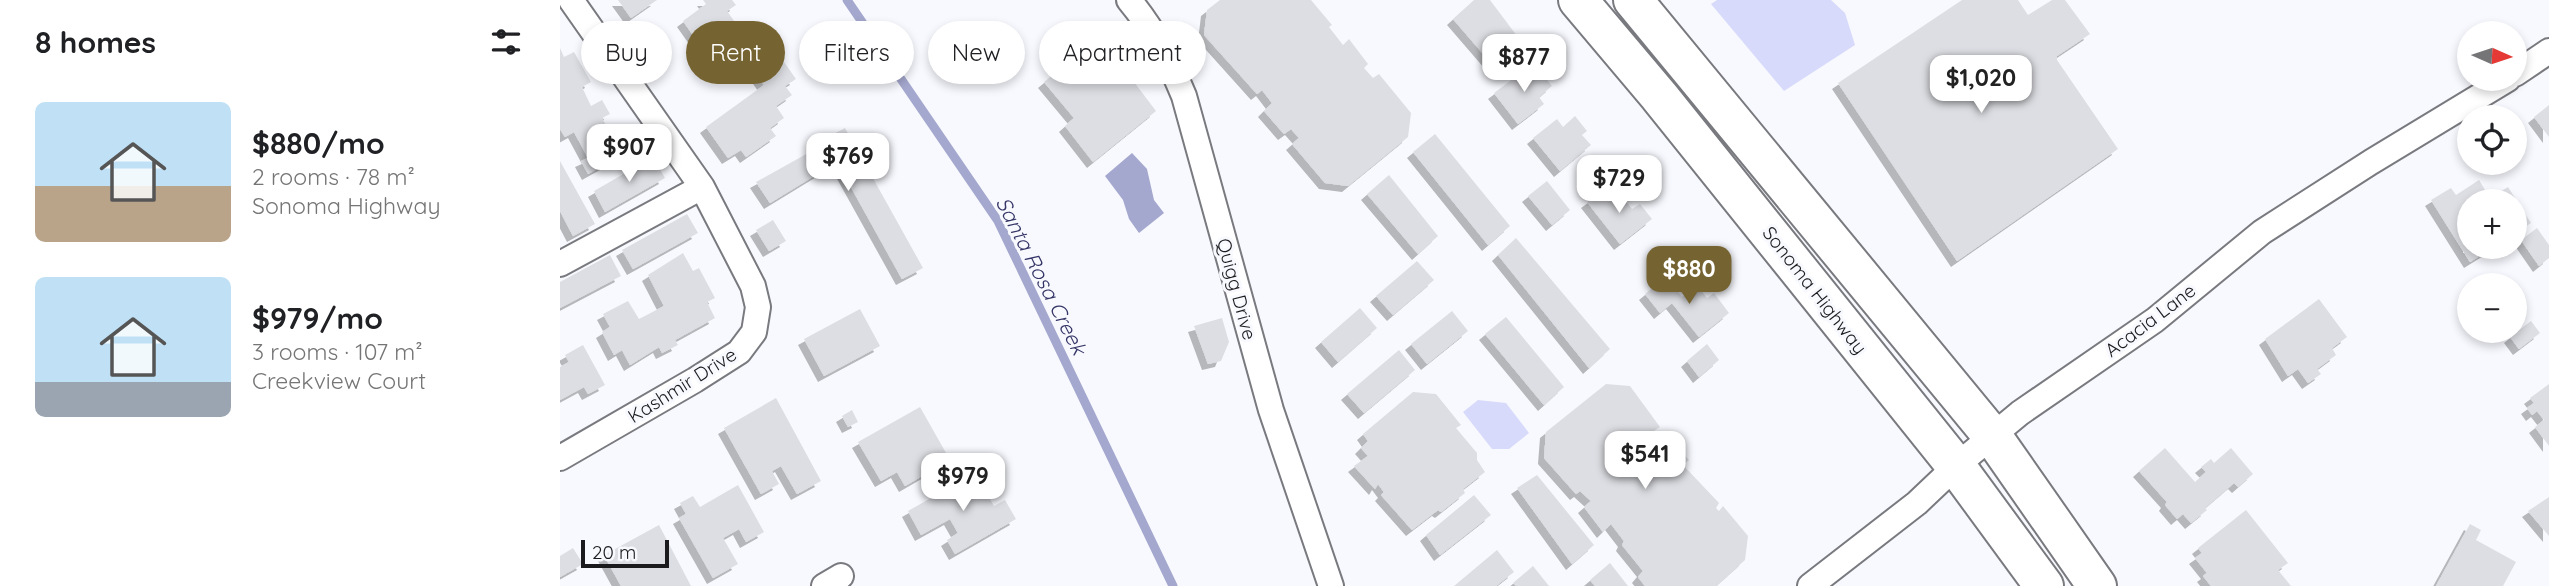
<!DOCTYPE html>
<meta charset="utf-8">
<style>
body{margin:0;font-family:Quicksand,sans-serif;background:#f2f2f2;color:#202124;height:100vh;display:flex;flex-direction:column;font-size:26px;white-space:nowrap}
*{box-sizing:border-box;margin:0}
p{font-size:23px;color:#757577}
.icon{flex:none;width:38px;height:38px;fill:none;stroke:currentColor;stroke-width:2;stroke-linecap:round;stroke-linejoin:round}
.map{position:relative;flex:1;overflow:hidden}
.sheet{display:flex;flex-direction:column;background:#fff;width:560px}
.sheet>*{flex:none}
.guide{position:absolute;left:21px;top:21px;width:665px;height:63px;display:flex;gap:14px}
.needle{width:46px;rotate:93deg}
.tools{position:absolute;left:1897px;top:21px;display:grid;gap:14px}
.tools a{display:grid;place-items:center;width:70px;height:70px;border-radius:50%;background:#fff;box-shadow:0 4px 10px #0003;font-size:35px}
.scale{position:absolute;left:21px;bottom:18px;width:88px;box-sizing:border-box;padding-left:7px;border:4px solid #1b1b1d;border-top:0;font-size:19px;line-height:24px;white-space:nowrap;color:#1b1b1d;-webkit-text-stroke:5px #f8f9fe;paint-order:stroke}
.price{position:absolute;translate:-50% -60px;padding:0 16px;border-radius:14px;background:#fff;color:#222;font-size:23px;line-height:46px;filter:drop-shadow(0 2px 4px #0008)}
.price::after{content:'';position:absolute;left:50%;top:42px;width:21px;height:16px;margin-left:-10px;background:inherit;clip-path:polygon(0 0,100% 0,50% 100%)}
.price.selected{background:#756331;color:#fff}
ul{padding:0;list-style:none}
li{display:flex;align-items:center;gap:21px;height:175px;padding:0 35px}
li span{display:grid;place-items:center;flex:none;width:196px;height:140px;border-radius:10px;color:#555}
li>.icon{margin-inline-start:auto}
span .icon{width:84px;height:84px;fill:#fffc;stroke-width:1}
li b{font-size:30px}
h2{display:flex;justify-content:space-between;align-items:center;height:84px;padding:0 35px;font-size:30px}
.tag{padding:0 24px;border-radius:32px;background:#fff;box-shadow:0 4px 10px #0003;font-size:24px;line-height:63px}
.tag.selected{background:#756331;color:#fff}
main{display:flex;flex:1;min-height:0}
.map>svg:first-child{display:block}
.green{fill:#d7dafa}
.water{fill:#a5a8ce}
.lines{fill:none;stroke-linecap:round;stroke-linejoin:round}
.stream{stroke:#a5a8ce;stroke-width:9}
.building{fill:#dddee3;filter:url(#shadow)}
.minor-casing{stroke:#797a7f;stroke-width:28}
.primary-casing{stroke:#797a7f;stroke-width:42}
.minor{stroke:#fff;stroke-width:24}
.primary{stroke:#fff;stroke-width:38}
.labels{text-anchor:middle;stroke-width:6;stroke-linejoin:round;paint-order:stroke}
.street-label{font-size:19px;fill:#1b1b1d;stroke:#f8f9fe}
.water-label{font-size:21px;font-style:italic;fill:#353567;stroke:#f8f9fe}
</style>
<main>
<section class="sheet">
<h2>8 homes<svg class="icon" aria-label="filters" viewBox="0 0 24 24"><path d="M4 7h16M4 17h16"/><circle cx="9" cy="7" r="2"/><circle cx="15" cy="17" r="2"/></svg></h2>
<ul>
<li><span style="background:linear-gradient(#bfe0f5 60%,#b9a48a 0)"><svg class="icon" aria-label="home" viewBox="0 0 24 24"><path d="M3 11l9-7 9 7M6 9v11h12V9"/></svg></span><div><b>$880/mo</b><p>2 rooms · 78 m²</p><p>Sonoma Highway</p></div></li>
<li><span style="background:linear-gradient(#bfe0f5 75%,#9aa5b1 0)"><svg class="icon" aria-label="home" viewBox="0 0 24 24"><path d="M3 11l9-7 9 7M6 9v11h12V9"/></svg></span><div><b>$979/mo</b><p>3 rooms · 107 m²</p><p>Creekview Court</p></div></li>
</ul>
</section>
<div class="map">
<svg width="1989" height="586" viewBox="0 0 1989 586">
<defs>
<filter id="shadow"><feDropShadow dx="-6" dy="6" stdDeviation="0" flood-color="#0004"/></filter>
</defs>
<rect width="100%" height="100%" fill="#f8f9fe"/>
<path class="green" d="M1157 0H1271L1285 13 1295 45 1224 91 1151 4Z
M918 400 946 403 969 433 949 449H932L903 412Z"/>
<path class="water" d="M572 153 587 169 594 200 604 213 579 233 569 219 563 200 545 176Z"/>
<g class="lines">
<path class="stream" d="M287 0 438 221 613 586"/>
</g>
<path class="building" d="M58 0H97L71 18Z
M143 0H172L176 5 167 11 184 35 193 28 205 46 210 42 236 79 225 86 232 95 216 106 224 118 210 128 216 136 186 157 181 150 168 158 146 127 204 85 185 58 162 76 123 21 146 4Z
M660 0H751L772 25 769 27 783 45 789 39 808 64 804 68 813 78 819 74 851 113 848 137 788 186 765 183 732 144 739 138 731 129 724 134 704 111 712 103 702 90 697 94 644 35 647 10Z
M914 0H930L966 48 937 70 893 19Z
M1402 0H1458L1468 15 1492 0H1505L1530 34 1497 56V60L1558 149 1397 261 1278 83Z
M545 32 555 42 562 36 575 52 562 66 596 111 533 162 505 126 514 118 484 82Z
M0 48 4 57 14 52 31 82 22 87 31 106 42 100 50 114 42 118 55 142 64 137 71 150 28 174 21 161 28 158 14 132 5 137 0 129Z
M970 66 976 74 980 71 992 86 979 97 984 104 958 124 934 93Z
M1989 105V137L1974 117Z
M1015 116 1027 131 1022 135 1031 145 1000 171 973 138 997 119 1003 127Z
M285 128 363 268 342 279 277 162 210 203 196 182 266 143 264 139Z
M875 134 950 226 928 245 853 152Z
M93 157 105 178 45 212 34 191Z
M0 161 35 224 13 236 0 211Z
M829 175 878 236 858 254 807 194Z
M1919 180 1930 198 1948 187 1971 223 1955 233V201H1909V247H1934L1910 262 1871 200 1891 188 1896 195Z
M987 181 1010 210 992 225 968 196Z
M1045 189 1054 199 1060 194 1072 209 1080 204 1092 219 1060 244 1027 202Z
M127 214 138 233 73 269 62 250Z
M213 220 226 241 209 251 196 230Z
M1977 228 1989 245V258L1979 266 1961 240Z
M956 238 1050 349 1029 368 938 255Z
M123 253 133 271 139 268 155 298 147 302 155 318 115 340 118 345 102 353 99 347 70 365 62 350 54 355 42 332 50 327 43 314 68 301 79 319 104 306 88 275Z
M50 255 61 276 0 308V282Z
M857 261 874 280 833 315 816 296Z
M1106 277 1122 297 1137 285 1147 298 1154 293 1169 313 1139 337 1112 303 1100 313 1085 294Z
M1759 299 1787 337 1772 348 1776 355 1757 369 1761 374 1748 383 1738 369 1728 376 1705 339Z
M800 308 817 328 778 362 761 342Z
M300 309 320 346 264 376 244 339Z
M892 311 908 331 867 364 851 344Z
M946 317 1004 387 984 405 925 334Z
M662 318 669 342 661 361 648 364 634 326Z
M1971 321 1980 333 1959 349 1950 337Z
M1147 344 1159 360 1139 377 1127 361Z
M23 345 45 385 28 394 24 387 0 400V367L9 362 5 355Z
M839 350 855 370 804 413 787 394Z
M1046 384 1070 386 1100 427 1094 431 1102 441 1108 436 1129 460 1123 465 1159 503 1156 508 1159 511 1163 506 1188 536 1185 560 1156 586H1085L1078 577 1083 571 1062 545 1064 541 1051 524 1043 532 1024 507 1031 501 1020 491 1016 494 984 458 986 432Z
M1989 384V446L1975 427 1984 420 1977 411 1972 415 1967 408 1974 403 1970 398Z
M853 392 876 394 901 425 896 428 917 453V460L925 472 903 489 905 493 881 512 878 510 852 530 821 495 824 492 818 484 815 489 794 466 808 456 801 448 808 441 803 434Z
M216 398 261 481 237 494 221 466 212 471 219 484 201 494 164 428Z
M360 407 390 460 345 486 337 472 321 481 298 442Z
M292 410 298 422 288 427 282 416Z
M1605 448 1635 482 1646 472 1641 467 1651 459 1654 463 1671 448 1693 474 1678 487 1674 483 1645 508 1647 510 1631 523 1623 514 1617 519 1605 505 1607 502 1579 471Z
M415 473 434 506 445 500 456 519 395 554 387 540 398 533 390 519 361 535 348 511Z
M977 475 1034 545 1012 564 957 488Z
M178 485 204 532 186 542 179 529 163 538 178 564 153 578 119 518 126 514 120 503 133 496 140 507Z
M914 495 931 515 880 555 866 535Z
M1989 497V536L1968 511Z
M1686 510 1728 563 1718 570 1731 586H1651L1643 576 1647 573 1635 558 1642 553 1638 548Z
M1910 524 1921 530 1916 540 1956 562 1943 586H1876Z
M99 525 131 586H61L44 555Z
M13 548 23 564 0 577V556Z
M937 550 954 572 936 586H894Z
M1050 563 1068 586H1035L1030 580Z
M973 566 989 586H956L953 583Z"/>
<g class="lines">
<defs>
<path id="minor" d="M569 0C594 30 609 60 624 96L711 410 771 586
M1955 74 1989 51
M0 264 142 187
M0 458 135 380 179 352 194 332 198 307 193 286 142 187 11 0
M264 586 281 576
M1250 586 1357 503 1396 466 1460 413 1595 320 1702 232 1811 162 1948 79"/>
<path id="primary" d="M1018 0 1099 96 1396 466 1484 586
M1073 0 1433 437 1537 586"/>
</defs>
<use href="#minor" class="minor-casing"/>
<use href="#primary" class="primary-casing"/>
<use href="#minor" class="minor"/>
<use href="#primary" class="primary"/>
</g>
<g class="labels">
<g class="street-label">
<text transform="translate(677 289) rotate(75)" y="7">Quigg Drive</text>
<text transform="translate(1255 290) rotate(52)" y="7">Sonoma Highway</text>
<text transform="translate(1590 320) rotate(-37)" y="7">Acacia Lane</text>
<text transform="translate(122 385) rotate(-32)" y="7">Kashmir Drive</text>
</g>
<g class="water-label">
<text transform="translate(481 276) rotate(63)" y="7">Santa Rosa Creek</text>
</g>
</g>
</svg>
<div class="tools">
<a><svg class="needle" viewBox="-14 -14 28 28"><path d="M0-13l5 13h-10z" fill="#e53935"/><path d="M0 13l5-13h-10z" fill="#757577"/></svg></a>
<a><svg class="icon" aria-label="locate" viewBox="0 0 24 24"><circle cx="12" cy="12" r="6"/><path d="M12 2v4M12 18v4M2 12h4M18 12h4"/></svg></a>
<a>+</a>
<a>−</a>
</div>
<div class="scale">20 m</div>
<b class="price" style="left:964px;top:94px">$877</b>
<b class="price" style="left:1421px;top:115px">$1,020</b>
<b class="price" style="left:69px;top:184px">$907</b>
<b class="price" style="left:288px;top:193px">$769</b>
<b class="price" style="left:1059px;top:215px">$729</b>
<b class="price selected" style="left:1129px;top:306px">$880</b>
<b class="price" style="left:1085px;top:491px">$541</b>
<b class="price" style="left:403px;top:513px">$979</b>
<div class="guide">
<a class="tag">Buy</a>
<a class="tag selected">Rent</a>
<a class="tag">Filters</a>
<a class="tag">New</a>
<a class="tag">Apartment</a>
</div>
</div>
</main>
